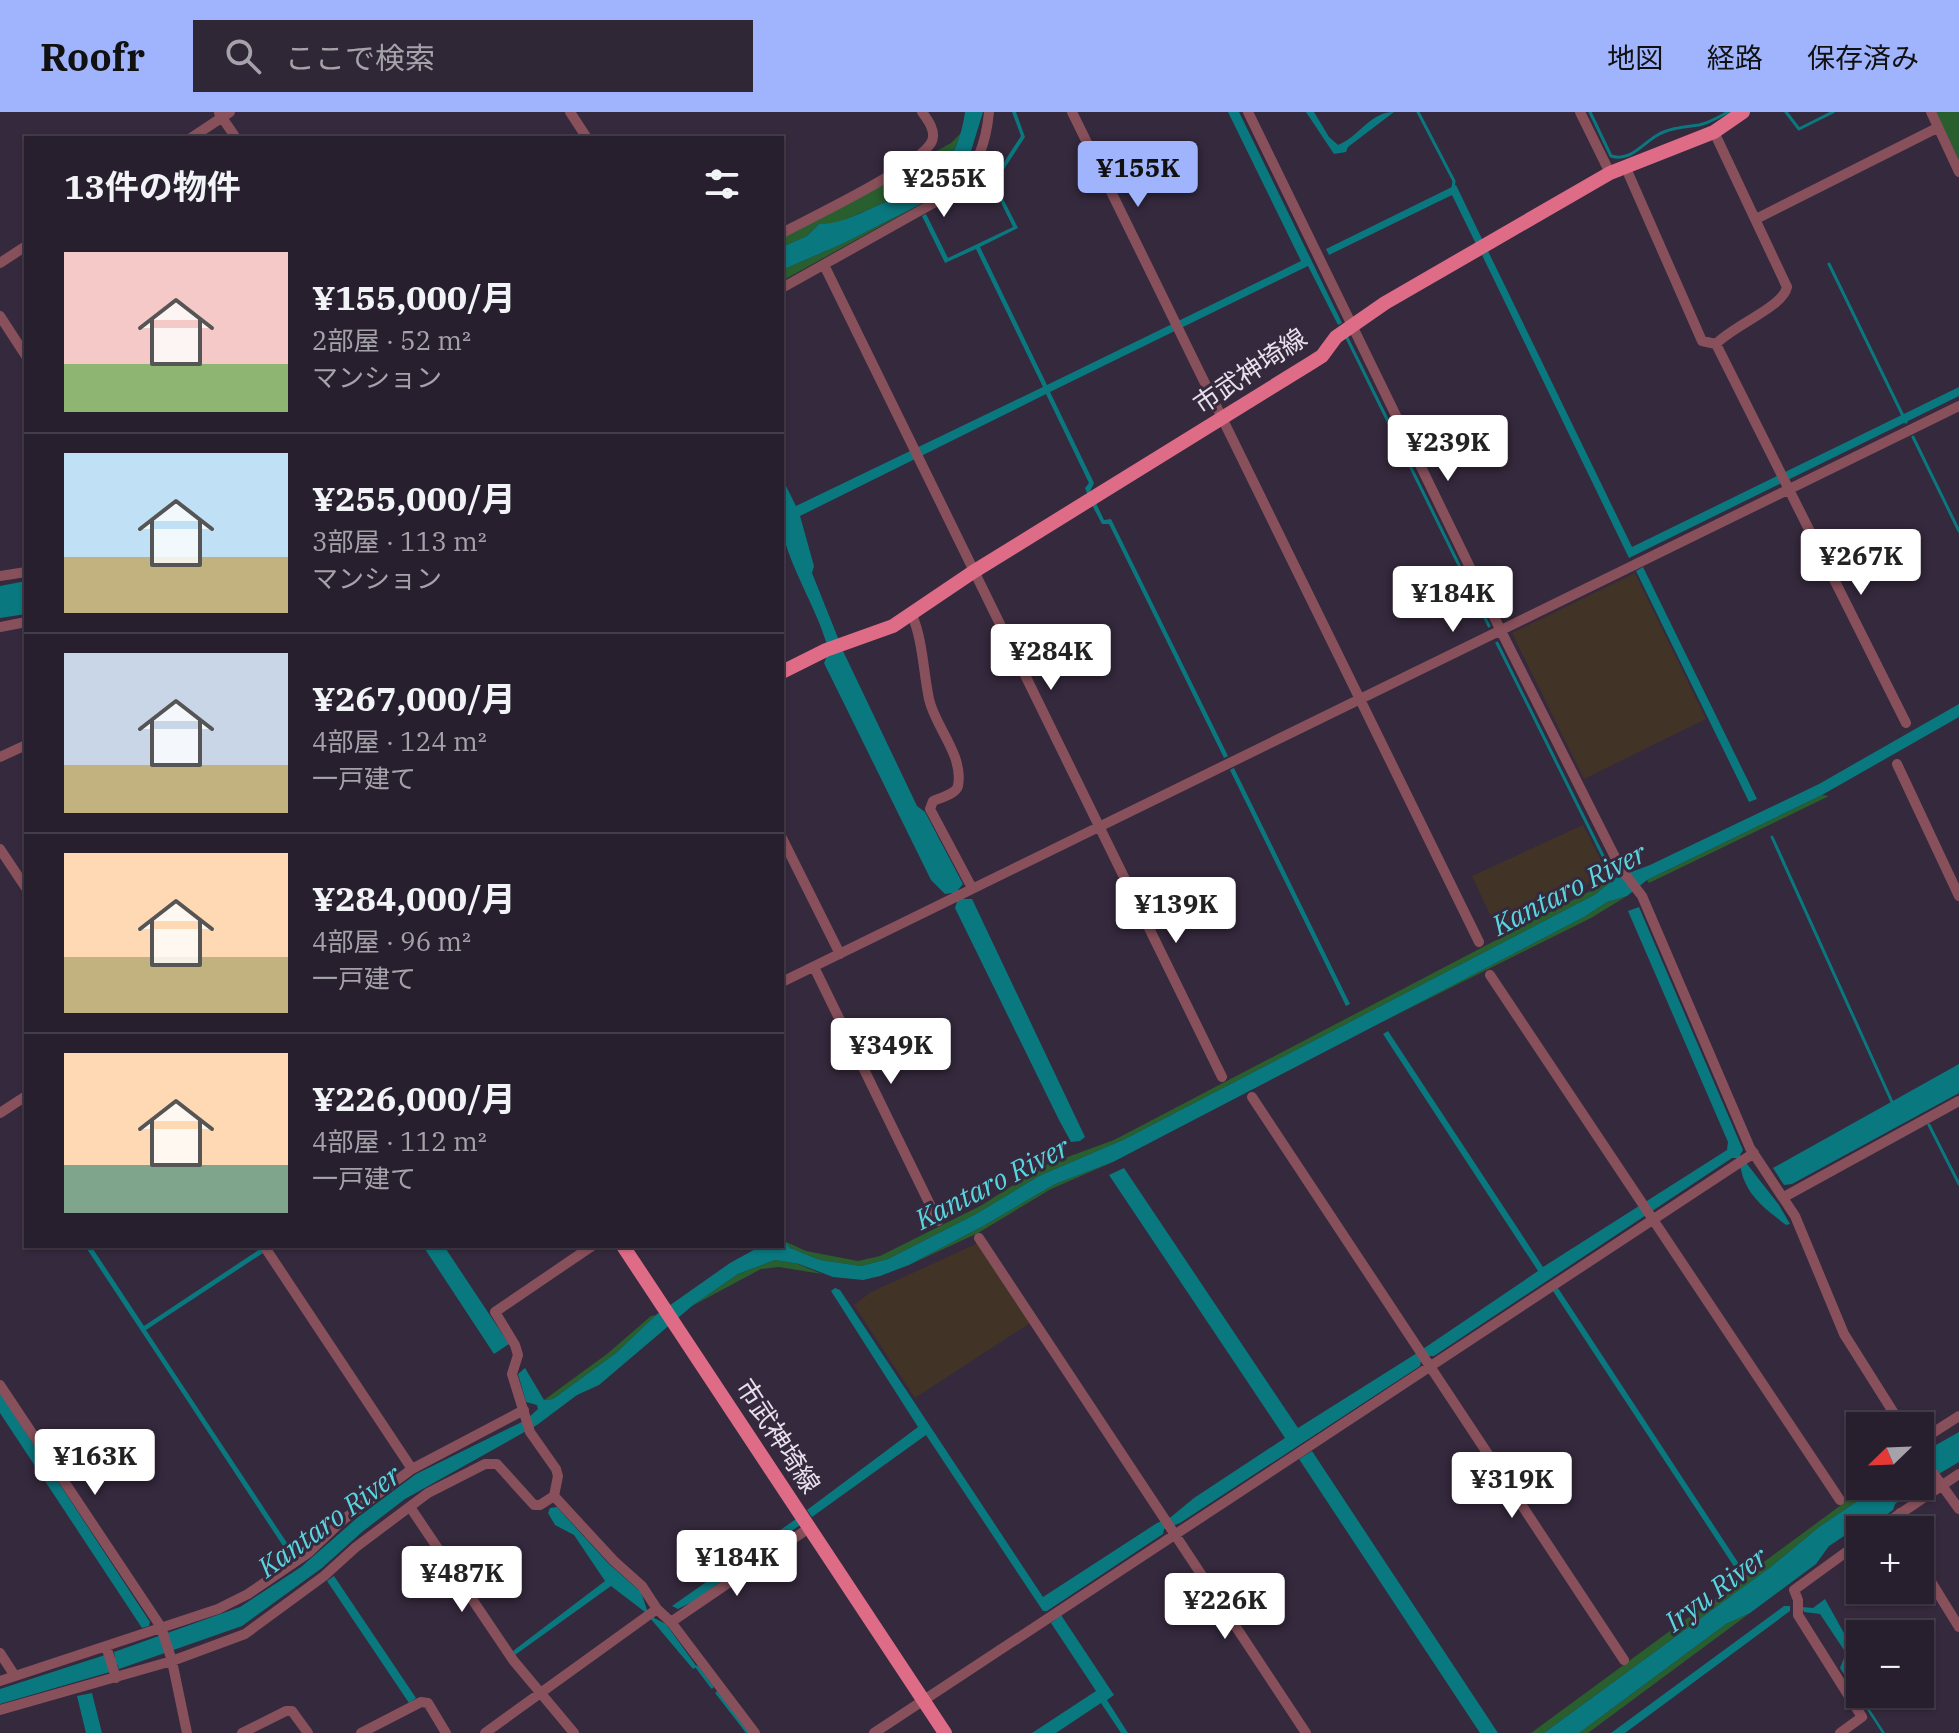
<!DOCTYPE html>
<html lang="ja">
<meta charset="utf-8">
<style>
body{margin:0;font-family:"IBM Plex Serif","Noto Sans JP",serif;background:#302736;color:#f1f3f6;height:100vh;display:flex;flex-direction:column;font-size:30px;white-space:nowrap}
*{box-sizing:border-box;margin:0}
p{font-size:26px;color:#a5a2aa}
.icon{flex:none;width:44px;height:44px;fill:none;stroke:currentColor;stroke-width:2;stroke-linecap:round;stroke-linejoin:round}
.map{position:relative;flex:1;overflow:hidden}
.panel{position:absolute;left:24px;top:24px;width:760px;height:1112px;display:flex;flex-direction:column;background:#281f2e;border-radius:0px;box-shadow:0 2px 6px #0004,0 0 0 2px #443d4a}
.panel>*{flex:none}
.needle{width:52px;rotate:247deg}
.tools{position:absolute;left:1846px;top:1300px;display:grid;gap:16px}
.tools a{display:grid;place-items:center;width:88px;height:88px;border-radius:0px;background:#281f2e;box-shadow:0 2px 6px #0004,0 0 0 2px #443d4a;font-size:40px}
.price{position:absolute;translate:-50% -68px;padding:0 18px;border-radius:8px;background:#fff;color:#222;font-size:26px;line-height:52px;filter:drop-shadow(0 2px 4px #0008)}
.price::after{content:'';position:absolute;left:50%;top:48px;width:24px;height:18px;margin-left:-12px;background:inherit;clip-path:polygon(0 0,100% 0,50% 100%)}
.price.active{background:#a0b3fd;color:#111}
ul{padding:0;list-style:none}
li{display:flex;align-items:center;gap:24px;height:200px;padding:0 40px}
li+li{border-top:2px solid #443d4a}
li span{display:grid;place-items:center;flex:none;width:224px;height:160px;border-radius:0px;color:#555}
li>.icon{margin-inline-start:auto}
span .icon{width:96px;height:96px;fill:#fffc;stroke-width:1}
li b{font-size:34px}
h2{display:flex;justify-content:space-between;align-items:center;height:96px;padding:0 40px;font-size:34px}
header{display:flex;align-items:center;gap:48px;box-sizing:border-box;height:112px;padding:0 40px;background:#a0b3fd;color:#111}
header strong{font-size:38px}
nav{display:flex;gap:44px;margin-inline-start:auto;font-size:28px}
.search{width:560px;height:72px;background:#302736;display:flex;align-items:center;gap:20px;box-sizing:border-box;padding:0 28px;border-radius:0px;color:#a5a2aa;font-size:30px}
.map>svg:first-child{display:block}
.industrial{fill:#423327}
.green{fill:#295e2e}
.water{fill:#0a787f}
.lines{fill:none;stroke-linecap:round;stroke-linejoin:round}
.stream{stroke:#0a787f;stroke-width:3}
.minor{stroke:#88505b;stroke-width:10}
.major{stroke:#de6c87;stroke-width:14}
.labels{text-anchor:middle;stroke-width:6;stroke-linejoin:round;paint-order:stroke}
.street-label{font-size:26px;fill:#e7e0ec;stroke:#35293d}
.water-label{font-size:28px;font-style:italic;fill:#58d6e0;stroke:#35293d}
</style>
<header>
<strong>Roofr</strong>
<div class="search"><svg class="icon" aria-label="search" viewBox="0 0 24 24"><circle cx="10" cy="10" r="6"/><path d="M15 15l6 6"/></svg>ここで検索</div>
<nav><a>地図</a><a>経路</a><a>保存済み</a></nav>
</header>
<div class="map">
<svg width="1959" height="1621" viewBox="0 0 1959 1621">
<rect width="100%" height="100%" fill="#35293d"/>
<path class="industrial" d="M1635 461 1706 607 1584 667 1512 521Z
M1583 713 1608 762 1497 818 1472 764Z
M978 1131 1030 1211 915 1286 854 1193 871 1180Z"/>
<path class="green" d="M1936 0H1959V48Z
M962 20 950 47 923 74 835 112H819L807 124 782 135V126L951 31Z
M919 93 782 169V158L842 132Z
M1822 683 1829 684 1649 771 1647 768Z
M1615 766 1596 782 1125 1027 1039 1064 976 1102 888 1147 861 1154 820 1148 790 1136 784 1129 806 1139 858 1149 880 1144 982 1093 1043 1054 1114 1028Z
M1627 784 1591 806 1380 911 1584 805 1607 790Z
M1113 1050 1051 1077 978 1121 909 1153 985 1113 1055 1072Z
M775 1148 798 1152 822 1162 779 1155 761 1157 692 1194 738 1162Z
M656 1203 616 1241 553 1287 544 1288 607 1242 651 1204Z
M1867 1374H1880L1819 1415 1772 1454 1544 1621H1531Z
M1750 1501 1588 1621H1579L1726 1512Z"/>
<path class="water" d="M965 0H983L971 39 950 73 919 93 842 132 782 158V135L807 124 819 112C839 112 854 104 872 96 924 74 956 63 965 0Z
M1012 0H1016L1025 25 995 71 1018 116 980 135 1047 273 1301 149 1228 0H1239L1342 211 1338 213 1308 154 1050 280 1094 371 1088 384 1085 376 1089 371 1046 282 800 404 814 454 812 461 838 526 835 530 843 539 917 694 925 700 963 772 958 778 964 787H972L1085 1025 1080 1029 1071 1030 1059 1008 955 796 957 790 952 781 945 782 931 768 824 551 829 540C819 500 794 464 783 423 778 406 782 383 782 366L796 394 1043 275 976 137 945 151 922 104 926 102 948 146 1013 115 991 70 1021 24Z
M1306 0H1314L1329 25 1338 33C1359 25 1370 0 1394 0L1348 35 1346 40 1334 42Z
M1456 73 1483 129 1476 132 1452 83 1329 143 1326 137Z
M1488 139 1632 435 1959 275V284L1629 446 1482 143Z
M1096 391 1104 408 1111 407 1228 644 1224 646 1109 412H1102L1092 393Z
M1643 455 1757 687 1749 690 1636 459Z
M26 469V502L0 506V474Z
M1959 592V605L1822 683 1647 768 1627 784 1607 790 1584 805 1113 1050 1055 1072 985 1113 909 1153 880 1164 863 1168 833 1165 799 1152 775 1148 738 1162 692 1194 599 1273 577 1283 537 1313 405 1387 362 1420 322 1456 242 1514 119 1557 117 1552 109 1554 110 1560 0 1592V1577L105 1543 108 1548 115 1546 114 1540 240 1495 301 1455 357 1406 416 1362 526 1308 538 1297 537 1293 526 1290 518 1262 525 1256 544 1288 553 1287 616 1241 656 1203 730 1151 761 1134H782V1125L790 1136 820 1148 861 1154 888 1147 976 1102 1039 1064 1125 1027 1596 782 1615 766 1650 753 1819 672Z
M1234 656 1350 892 1346 894 1230 658Z
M1639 795 1743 1038 1740 1043 1779 1093 1790 1112 1786 1113C1771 1101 1753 1089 1745 1070 1741 1062 1742 1055 1736 1046H1732L1434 1244H1430L1421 1249 1420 1254 1180 1411 1164 1417 1163 1422 1047 1499H1043L926 1323 812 1405 807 1398 918 1315 831 1179 835 1176 840 1178 1043 1485 1157 1411 1171 1405 1194 1386 1285 1326 1109 1063 1124 1056 1298 1316 1417 1241 1538 1159 1383 922 1388 919 1543 1155 1727 1038 1728 1030 1628 799Z
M1959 952V981L1792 1072 1784 1073 1773 1056Z
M85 1134H91L144 1214 260 1137 263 1141 146 1218 295 1443 291 1446Z
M423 1134H444L509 1232 494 1242Z
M1558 1176 1741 1455 1737 1459 1553 1179Z
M0 1281 150 1510 149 1514 142 1516 0 1301Z
M1959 1320V1350L1920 1373V1342Z
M1312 1339 1498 1621H1480L1299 1347Z
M1880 1374H1919L1895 1392 1893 1398 1885 1404 1876 1410 1861 1413 1829 1434 1816 1452 1750 1501 1726 1512 1579 1621H1544L1772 1454 1819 1415Z
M557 1395 609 1452 641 1480 647 1498 654 1506 666 1512 697 1555 693 1557 645 1500 611 1474 515 1543 513 1539 605 1469 574 1423 555 1413 548 1401 550 1396Z
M796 1407 800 1413 694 1489 678 1497 672 1494Z
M334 1464 416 1586 409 1591 327 1469Z
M1825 1487 1854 1539H1860L1846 1553 1847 1562 1885 1621H1882L1840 1556 1846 1541 1820 1502 1804 1500 1802 1495 1813 1496Z
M1784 1494H1790V1499L1625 1621H1611Z
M1061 1503 1114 1583 1107 1588 1128 1621H1121L1101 1591 1056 1621H1032L1096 1579 1051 1511Z
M92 1581 102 1621H86L77 1584Z"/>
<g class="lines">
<path class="stream" d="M1418 0 1454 69 1453 76
M1590 0 1611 44C1630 50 1641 33 1656 24 1669 16 1684 15 1699 13 1709 11 1719 5 1728 0
M1786 0 1799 17 1833 0
M1829 152 1906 310
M1346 224 1489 514
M1913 325 1959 419
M1497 531 1610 758
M1772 725 1892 990
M1929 1013 1959 1072
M697 1555 712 1575
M717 1581 748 1621"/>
<path class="minor" d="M570 0 587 26
M1072 0 1479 830
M1248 0 1500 517 1621 757 1642 784 1750 1036 1795 1104 1844 1222 1902 1314
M1580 0 1610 61
M1931 0 1959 60
M219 1 236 26
M1714 20 1787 175C1783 195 1734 213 1716 232
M191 26 230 0
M1625 54 1702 229 1716 232
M1756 107 1937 16
M782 121C810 106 922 53 932 29 936 19 928 8 922 0
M0 151 26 134
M824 153 1222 965
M782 176 955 79C977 55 986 32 989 0
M0 204 26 244
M1716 232 1906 611
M0 464 26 460
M912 503C923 529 923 558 929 587 935 615 964 643 958 674 956 682 940 686 933 689L930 697 972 776
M0 515 26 510
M0 645 26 633
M1897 652 1959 784
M782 726 840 842
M0 737 26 776
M814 855 938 1109
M1490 863 1840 1388
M782 870 1959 294
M1252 985 1624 1548
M0 1001 26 984
M1784 1085 1959 989
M979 1126 1306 1621
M264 1134 412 1357
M592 1134 495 1200 515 1233 518 1243 512 1262 530 1320 556 1357 558 1364 554 1384 614 1449 642 1474 657 1497
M0 1273 161 1515 172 1549 187 1621
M1920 1329 1959 1304
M1920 1343 1959 1397
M410 1395 513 1548 574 1621
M1900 1401 1905 1418
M1876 1418 1959 1362
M1920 1452 1959 1515
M671 1510 755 1621
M106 1534 116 1566
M0 1541 15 1564
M0 1569 218 1497 248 1482 308 1441 344 1407 412 1357 524 1298
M0 1598 172 1549 245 1522 324 1464 356 1435 428 1381 485 1352H497L534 1393H540L554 1384
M242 1621 286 1599H292L308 1621
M361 1621 421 1590 428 1591 446 1621
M485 1621 657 1497 671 1510 809 1416
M874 1621 1754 1041
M1840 1621 1862 1605 1798 1503V1488L1794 1478 1860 1430"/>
<path class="major" d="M782 560 826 538 893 514 973 460 1311 251 1322 244 1336 225 1385 191 1610 61 1714 20 1743 0
M623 1134 945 1621"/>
</g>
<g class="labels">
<g class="street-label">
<text transform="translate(1250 259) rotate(-34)" y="9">市武神埼線</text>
<text transform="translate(778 1324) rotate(57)" y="9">市武神埼線</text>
</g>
<g class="water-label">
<text transform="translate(1569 777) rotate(-27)" y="10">Kantaro River</text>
<text transform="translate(992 1071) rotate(-27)" y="10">Kantaro River</text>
<text transform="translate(329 1409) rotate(-36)" y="10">Kantaro River</text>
<text transform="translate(1716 1477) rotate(-37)" y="10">Iryu River</text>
</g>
</g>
</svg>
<div class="tools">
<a><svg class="needle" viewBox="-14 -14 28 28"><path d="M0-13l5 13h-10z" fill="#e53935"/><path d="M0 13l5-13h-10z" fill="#a5a2aa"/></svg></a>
<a>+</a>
<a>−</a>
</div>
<b class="price active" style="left:1138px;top:97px">¥155K</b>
<b class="price" style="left:944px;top:107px">¥255K</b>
<b class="price" style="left:1448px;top:371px">¥239K</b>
<b class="price" style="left:1861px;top:485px">¥267K</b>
<b class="price" style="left:1453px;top:522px">¥184K</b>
<b class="price" style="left:1051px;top:580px">¥284K</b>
<b class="price" style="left:1176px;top:833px">¥139K</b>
<b class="price" style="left:891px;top:974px">¥349K</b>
<b class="price" style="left:95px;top:1385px">¥163K</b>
<b class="price" style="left:1512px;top:1408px">¥319K</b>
<b class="price" style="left:737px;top:1486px">¥184K</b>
<b class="price" style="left:462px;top:1502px">¥487K</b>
<b class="price" style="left:1225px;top:1529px">¥226K</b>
<section class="panel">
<h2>13件の物件<svg class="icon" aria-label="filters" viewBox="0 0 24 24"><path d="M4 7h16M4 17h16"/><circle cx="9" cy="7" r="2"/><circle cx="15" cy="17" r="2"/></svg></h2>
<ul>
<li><span style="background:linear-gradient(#f6c9c9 70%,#8fb573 0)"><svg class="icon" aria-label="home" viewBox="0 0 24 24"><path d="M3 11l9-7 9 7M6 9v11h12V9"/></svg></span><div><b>¥155,000/月</b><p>2部屋 · 52 m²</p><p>マンション</p></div></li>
<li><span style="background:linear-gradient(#bfe0f5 65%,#c2b280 0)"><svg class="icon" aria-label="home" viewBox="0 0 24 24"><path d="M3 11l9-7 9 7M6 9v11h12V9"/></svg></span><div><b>¥255,000/月</b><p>3部屋 · 113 m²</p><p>マンション</p></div></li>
<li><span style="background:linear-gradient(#c9d6e8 70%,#c2b280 0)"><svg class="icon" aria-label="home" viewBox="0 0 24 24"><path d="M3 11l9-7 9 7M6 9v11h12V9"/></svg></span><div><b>¥267,000/月</b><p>4部屋 · 124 m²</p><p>一戸建て</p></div></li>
<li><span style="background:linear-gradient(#ffd9b3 65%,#c2b280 0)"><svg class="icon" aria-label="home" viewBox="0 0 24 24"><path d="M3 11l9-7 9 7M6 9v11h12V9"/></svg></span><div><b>¥284,000/月</b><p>4部屋 · 96 m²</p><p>一戸建て</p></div></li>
<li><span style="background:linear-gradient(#ffd9b3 70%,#7fa58c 0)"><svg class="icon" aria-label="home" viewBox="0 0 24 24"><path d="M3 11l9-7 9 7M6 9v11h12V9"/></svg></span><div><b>¥226,000/月</b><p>4部屋 · 112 m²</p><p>一戸建て</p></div></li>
</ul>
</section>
</div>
